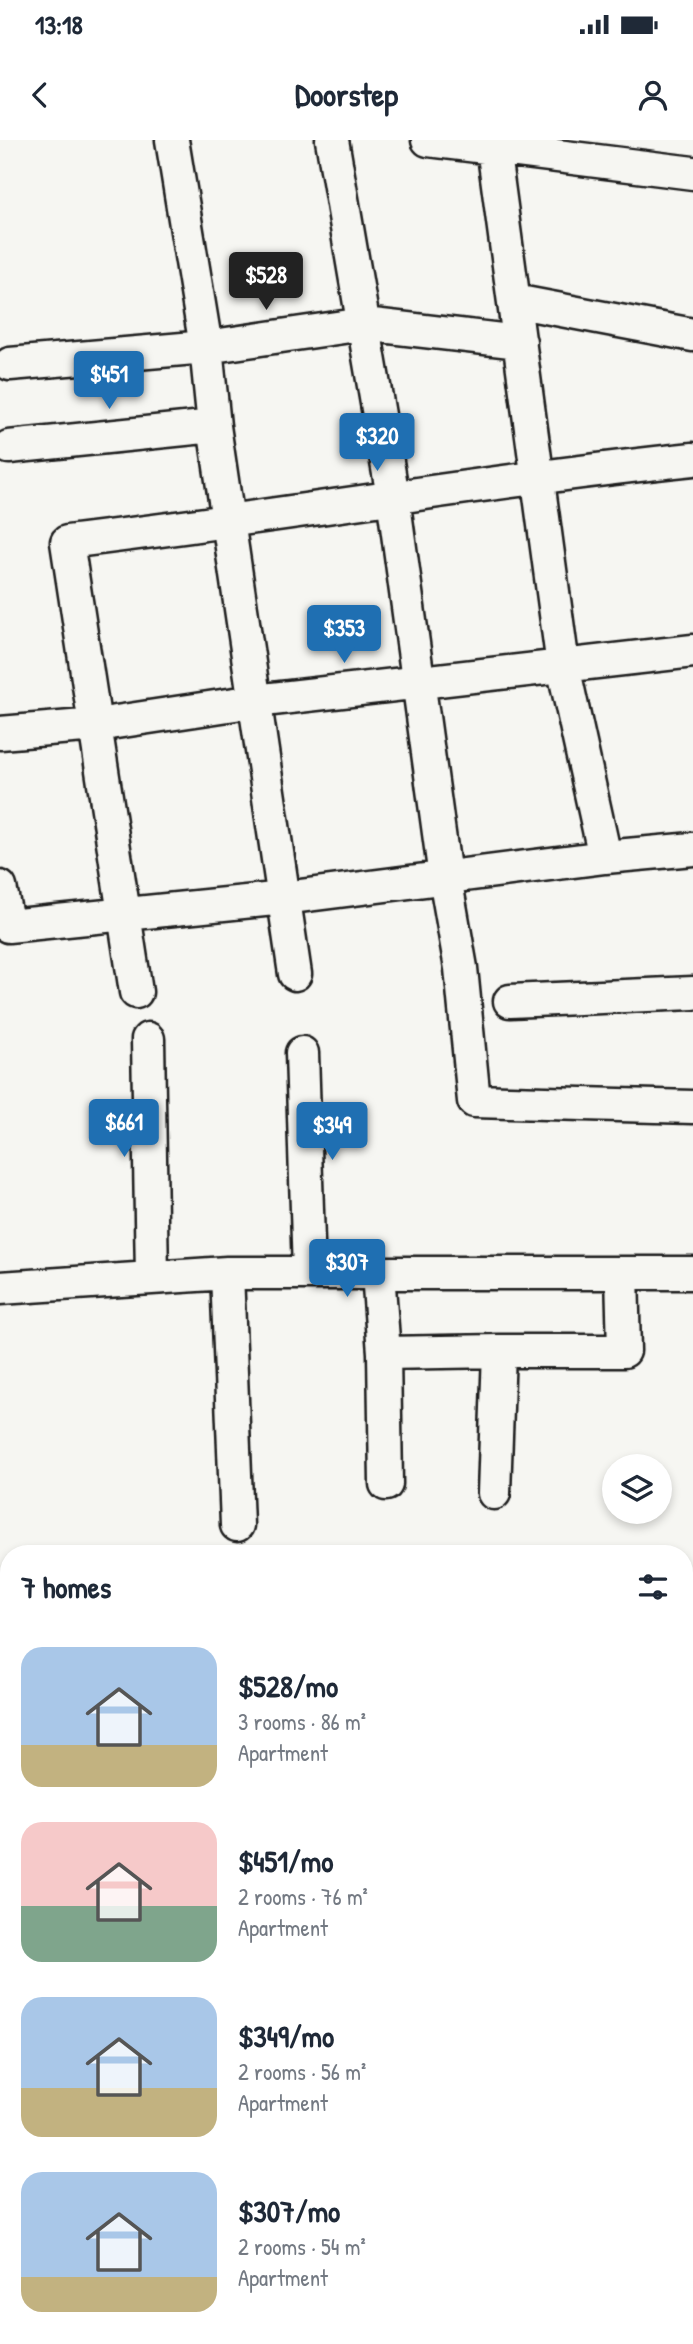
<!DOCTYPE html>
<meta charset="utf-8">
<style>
body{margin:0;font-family:"Patrick Hand",sans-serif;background:#f6f6f7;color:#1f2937;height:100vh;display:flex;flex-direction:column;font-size:26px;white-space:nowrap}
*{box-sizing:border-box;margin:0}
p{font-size:23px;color:#747a83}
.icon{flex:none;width:38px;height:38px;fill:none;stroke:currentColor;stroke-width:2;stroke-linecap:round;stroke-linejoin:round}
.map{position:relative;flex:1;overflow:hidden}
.drawer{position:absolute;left:0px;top:1405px;width:693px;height:800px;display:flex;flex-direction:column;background:#fff;border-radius:28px 28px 0 0;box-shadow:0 4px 10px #0003}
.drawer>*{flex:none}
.fabs{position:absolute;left:602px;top:1314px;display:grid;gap:14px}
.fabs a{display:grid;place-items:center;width:70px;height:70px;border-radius:50%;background:#fff;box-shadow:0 4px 10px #0003;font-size:35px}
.price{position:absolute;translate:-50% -60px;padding:0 16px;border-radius:7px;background:#1f6fb2;color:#fff;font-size:23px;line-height:46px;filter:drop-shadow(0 2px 4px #0008)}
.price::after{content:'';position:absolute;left:50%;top:42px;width:21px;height:16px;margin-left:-10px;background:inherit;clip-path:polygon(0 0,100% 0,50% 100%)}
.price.selected{background:#222;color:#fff}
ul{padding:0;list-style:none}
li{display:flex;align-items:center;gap:21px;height:175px;padding:0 21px}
li span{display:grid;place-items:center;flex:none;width:196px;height:140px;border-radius:21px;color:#555}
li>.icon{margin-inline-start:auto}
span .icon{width:84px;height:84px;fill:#fffc;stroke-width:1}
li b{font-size:30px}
h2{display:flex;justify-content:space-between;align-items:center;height:84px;padding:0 21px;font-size:30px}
.status{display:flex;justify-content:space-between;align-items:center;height:49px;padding:0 35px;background:#fff;direction:ltr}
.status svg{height:19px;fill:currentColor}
header{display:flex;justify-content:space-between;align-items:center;height:91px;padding:0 21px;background:#fff;font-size:32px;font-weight:700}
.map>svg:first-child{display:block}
.built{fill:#e6e6e2}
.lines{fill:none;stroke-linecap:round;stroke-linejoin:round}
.stream{stroke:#727271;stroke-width:10}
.building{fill:#c0c0bd;stroke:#868684;stroke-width:2}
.minor-casing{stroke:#1c1c1c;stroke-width:37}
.major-casing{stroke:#1c1c1c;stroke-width:44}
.minor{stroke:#f6f6f2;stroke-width:32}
.major{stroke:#f6f6f2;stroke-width:38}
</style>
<div class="status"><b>13:18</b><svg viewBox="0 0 49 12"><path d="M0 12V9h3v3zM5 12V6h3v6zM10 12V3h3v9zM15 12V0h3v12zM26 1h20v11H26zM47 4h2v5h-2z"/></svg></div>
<header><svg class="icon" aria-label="back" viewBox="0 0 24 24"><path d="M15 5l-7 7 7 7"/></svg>Doorstep<svg class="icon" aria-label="person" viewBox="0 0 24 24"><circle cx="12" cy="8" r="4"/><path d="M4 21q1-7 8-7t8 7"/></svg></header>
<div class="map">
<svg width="693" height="2204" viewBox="0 0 693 2204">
<rect width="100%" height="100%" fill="#f6f6f2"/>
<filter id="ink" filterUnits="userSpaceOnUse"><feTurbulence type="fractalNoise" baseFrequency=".0143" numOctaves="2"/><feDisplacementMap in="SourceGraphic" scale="14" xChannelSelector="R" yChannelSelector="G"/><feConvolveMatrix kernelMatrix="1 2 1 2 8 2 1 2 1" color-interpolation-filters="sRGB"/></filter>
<g filter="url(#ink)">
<path class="built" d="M0 2160 9 2165V2196H65L79 2204H0Z"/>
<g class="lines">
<path class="stream" d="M0 2100 9 2105
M151 2196 163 2204"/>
</g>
<path class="building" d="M693 2136V2174L682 2204H667L670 2196H684V2159Z"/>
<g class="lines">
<defs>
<path id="minor" d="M172 0 206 207 214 286 295 834
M332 0 393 357 445 737 461 828 474 961 693 967
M428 0 693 33
M493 7 563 526 605 717
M514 161 693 195
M10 224 206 207 364 184 520 202
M9 307 214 286
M0 593 96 585 255 561 693 511
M0 747 8 786 284 758 605 717 693 709
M136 852 67 402C276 377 484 341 693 319
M510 861 693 853
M148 899 152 1138
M302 913 309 1133
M227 1133 237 1385
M378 1133 384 1213 386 1344
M0 1148 227 1133H693
M384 1213 499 1211
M494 1353 499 1211H624L622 1133
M0 1531V1546
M684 1797H693
M684 1907 693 1908"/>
<path id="major" d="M0 1979 9 1984
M384 2196 398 2204"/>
</defs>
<use href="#minor" class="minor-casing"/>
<use href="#major" class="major-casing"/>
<use href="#minor" class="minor"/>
<use href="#major" class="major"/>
</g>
</g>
</svg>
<div class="fabs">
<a><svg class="icon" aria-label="layers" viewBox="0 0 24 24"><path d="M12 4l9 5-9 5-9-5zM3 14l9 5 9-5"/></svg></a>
</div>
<b class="price selected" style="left:266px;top:172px">$528</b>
<b class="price" style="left:109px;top:271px">$451</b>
<b class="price" style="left:377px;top:333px">$320</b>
<b class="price" style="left:344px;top:525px">$353</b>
<b class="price" style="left:124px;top:1019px">$661</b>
<b class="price" style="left:332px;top:1022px">$349</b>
<b class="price" style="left:347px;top:1159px">$307</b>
<section class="drawer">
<h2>7 homes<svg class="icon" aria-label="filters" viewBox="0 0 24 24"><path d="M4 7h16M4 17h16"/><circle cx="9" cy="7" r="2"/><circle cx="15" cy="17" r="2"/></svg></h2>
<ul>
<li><span style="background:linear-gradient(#a9c7e8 70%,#c2b280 0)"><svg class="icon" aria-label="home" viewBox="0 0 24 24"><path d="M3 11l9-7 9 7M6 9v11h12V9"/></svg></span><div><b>$528/mo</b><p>3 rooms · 86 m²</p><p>Apartment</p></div></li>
<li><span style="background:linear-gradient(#f6c9c9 60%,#7fa58c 0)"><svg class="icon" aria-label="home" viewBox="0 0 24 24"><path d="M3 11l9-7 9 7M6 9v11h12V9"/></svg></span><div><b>$451/mo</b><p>2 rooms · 76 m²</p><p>Apartment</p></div></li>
<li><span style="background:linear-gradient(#a9c7e8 65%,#c2b280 0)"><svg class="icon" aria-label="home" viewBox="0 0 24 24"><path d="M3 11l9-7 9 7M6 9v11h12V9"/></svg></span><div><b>$349/mo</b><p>2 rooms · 56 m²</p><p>Apartment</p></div></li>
<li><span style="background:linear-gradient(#a9c7e8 75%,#c2b280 0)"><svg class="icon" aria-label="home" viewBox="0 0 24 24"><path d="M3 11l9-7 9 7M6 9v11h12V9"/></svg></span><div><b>$307/mo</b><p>2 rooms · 54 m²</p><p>Apartment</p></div></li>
</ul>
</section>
</div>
